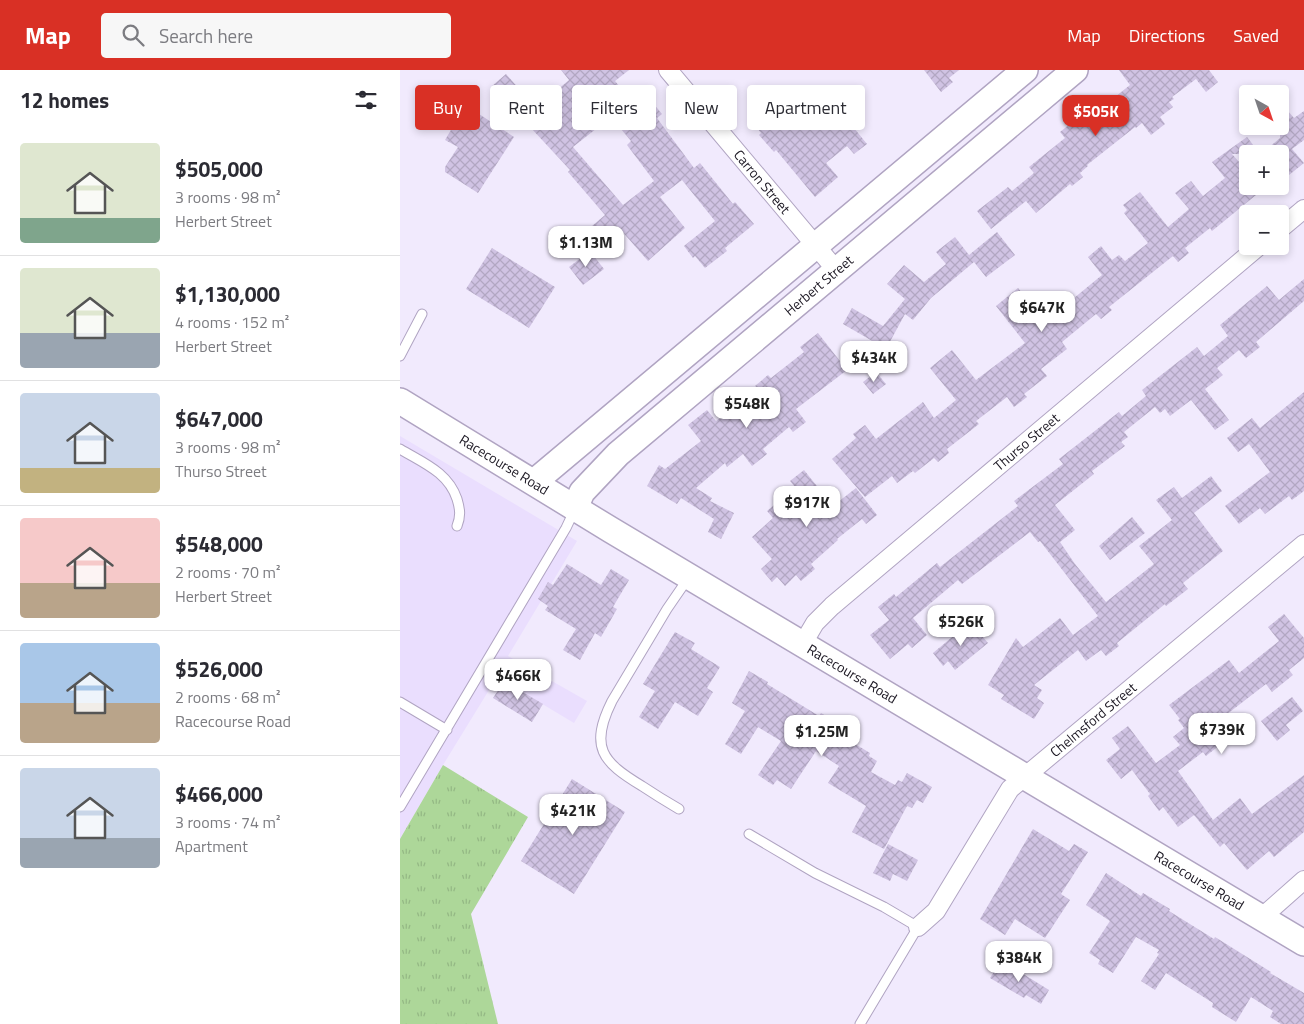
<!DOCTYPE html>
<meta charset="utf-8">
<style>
body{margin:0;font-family:"Titillium Web",sans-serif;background:#f7f7f7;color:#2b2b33;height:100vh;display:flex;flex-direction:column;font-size:19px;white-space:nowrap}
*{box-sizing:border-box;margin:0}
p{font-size:16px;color:#7c7c81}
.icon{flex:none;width:28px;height:28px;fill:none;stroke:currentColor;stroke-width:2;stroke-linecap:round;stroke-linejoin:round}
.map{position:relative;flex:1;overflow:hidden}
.side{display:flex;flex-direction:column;background:#fff;width:400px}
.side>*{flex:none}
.guide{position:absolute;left:15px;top:15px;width:475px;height:45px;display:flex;gap:10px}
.needle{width:32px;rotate:140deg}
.controls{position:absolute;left:839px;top:15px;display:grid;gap:10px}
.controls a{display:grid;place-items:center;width:50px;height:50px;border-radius:5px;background:#fff;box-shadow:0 2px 8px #0003;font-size:25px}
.price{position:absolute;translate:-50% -42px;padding:0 11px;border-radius:10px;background:#fff;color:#222;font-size:16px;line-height:32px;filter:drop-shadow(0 1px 2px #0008)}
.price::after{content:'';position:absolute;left:50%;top:30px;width:15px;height:11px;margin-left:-8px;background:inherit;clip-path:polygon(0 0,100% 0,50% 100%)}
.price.active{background:#d93025;color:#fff}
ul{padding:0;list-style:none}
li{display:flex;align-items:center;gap:15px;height:125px;padding:0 20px}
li+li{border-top:1px solid #e1e1e2}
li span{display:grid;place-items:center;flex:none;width:140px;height:100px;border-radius:5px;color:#555}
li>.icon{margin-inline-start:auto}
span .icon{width:60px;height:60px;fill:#fffc;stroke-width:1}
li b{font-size:21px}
h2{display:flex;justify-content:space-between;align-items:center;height:60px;padding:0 20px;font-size:21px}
.pill{padding:0 18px;border-radius:5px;background:#fff;box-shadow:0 2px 8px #0003;font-size:18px;line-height:45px}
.pill.active{background:#d93025;color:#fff}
header{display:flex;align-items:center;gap:30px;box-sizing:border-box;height:70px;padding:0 25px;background:#d93025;color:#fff}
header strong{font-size:24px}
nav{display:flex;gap:28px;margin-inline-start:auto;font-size:18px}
.search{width:350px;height:45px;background:#f7f7f7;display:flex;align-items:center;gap:12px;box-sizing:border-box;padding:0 18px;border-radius:5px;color:#7c7c81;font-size:19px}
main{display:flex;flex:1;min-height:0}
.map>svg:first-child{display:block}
.built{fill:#eadefe}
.grass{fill:url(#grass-tufts)}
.building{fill:url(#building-cross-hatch);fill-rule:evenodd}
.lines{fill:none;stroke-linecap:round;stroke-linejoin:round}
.lane-casing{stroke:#b0a4c2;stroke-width:11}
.street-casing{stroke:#b0a4c2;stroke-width:20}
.secondary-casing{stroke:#b0a4c2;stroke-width:28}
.lane{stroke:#fff;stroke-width:9}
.street{stroke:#fff;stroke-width:18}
.secondary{stroke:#fff;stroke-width:25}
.labels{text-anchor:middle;stroke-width:4.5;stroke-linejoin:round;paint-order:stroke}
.street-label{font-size:14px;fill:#1b1722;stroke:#fbfbfb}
</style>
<header>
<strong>Map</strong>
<div class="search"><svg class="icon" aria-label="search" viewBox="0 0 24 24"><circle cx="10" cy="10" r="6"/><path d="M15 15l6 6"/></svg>Search here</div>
<nav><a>Map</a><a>Directions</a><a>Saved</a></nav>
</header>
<main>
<section class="side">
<h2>12 homes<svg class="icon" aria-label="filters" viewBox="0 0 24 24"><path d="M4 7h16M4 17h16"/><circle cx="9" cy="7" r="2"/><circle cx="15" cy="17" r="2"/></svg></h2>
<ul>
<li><span style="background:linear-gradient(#dfe7d0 75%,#7fa58c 0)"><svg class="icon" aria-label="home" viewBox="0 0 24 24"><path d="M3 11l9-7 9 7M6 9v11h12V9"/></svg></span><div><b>$505,000</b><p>3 rooms · 98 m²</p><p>Herbert Street</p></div></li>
<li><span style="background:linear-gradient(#dfe7d0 65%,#9aa5b1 0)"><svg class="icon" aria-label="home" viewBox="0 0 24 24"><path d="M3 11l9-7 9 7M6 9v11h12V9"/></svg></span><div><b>$1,130,000</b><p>4 rooms · 152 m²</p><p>Herbert Street</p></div></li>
<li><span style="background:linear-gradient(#c9d6e8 75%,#c2b280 0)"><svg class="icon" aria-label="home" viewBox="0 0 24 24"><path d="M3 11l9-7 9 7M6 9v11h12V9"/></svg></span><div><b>$647,000</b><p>3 rooms · 98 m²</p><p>Thurso Street</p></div></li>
<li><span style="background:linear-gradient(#f6c9c9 65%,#b9a48a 0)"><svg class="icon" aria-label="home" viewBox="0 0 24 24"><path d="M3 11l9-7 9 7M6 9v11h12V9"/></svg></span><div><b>$548,000</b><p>2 rooms · 70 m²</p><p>Herbert Street</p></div></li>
<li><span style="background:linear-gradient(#a9c7e8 60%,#b9a48a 0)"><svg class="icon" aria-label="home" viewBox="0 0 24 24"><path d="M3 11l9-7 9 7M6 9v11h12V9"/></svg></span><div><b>$526,000</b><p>2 rooms · 68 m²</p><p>Racecourse Road</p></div></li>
<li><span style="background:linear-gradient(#c9d6e8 70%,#9aa5b1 0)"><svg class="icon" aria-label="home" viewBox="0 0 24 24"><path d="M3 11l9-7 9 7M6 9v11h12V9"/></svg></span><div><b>$466,000</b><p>3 rooms · 74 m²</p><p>Apartment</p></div></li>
</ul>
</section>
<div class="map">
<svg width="904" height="954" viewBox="0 0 904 954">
<defs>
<pattern id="grass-tufts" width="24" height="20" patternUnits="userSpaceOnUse" patternTransform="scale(1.25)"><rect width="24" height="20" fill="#add799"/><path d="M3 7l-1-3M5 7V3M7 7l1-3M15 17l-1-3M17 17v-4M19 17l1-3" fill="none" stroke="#94b884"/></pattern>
<pattern id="building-cross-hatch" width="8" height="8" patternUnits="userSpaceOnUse" patternTransform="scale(1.25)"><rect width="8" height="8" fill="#d0c3e3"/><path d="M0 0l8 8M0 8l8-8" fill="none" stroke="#b2a7c2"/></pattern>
</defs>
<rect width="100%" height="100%" fill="#f1eafd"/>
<path class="built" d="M0 366 177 471 108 586 187 631 174 653 97 607 43 695 0 769Z"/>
<path class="grass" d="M43 695 128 747 71 844 98 954H0V769Z"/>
<path class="building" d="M161 0H229L215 11 234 34 246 25 262 44 257 48 294 98 300 93 333 134 335 132 354 154 325 178 327 181 305 198 295 186 293 188 284 176 315 151 282 110 260 127 285 158 248 191 220 159 204 171 192 156 205 145 168 102 170 100 92 16 106 4 136 38 169 10ZM211 47 231 71 227 75 254 111 223 135 173 77Z
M524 0H559L549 8 553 12 541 22Z
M719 0H809L818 12 806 22 796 9 772 27 774 29 769 32 773 37 760 47 765 54 751 65 742 53 736 58 735 57 687 95 688 96 680 103 683 107 672 116 670 114 636 143 626 131 591 159 577 141 608 117 612 121 634 103 629 97 665 68 660 62 680 46 672 36 683 26 696 42 730 15Z
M880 32 894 48 904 41V70L892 79 904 93 889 105 880 94V84H861L880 68Z
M375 35 386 48 403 35 422 58 441 42 467 74 454 84 447 76 426 93 438 107 415 127 376 80 374 82 359 65 361 63 353 53Z
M79 44 114 67 78 123 45 102V97L58 77 45 70 58 48 71 56Z
M847 67 860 84H832L848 102V116H867L812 161 810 158 785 178 789 183 778 192 773 186 709 237 712 240 701 249 696 244 662 272 667 279 641 299 647 306 624 324 627 327 614 337 607 327 576 351 579 354 547 379 549 383 538 392 534 388 515 403 513 401 497 413 492 406 465 427 432 389 456 368 453 364 465 355 476 369 523 332 534 348 556 330 530 298 552 280 576 310 625 273 596 236 618 218 630 233 636 228 651 247 702 205 688 187 701 176 712 190 719 185 725 191 748 173 724 143 727 140 723 135 740 122 768 157 789 139 775 123 791 111 803 126 825 108 812 92Z
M597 162 615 185 586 207 574 192 531 228 513 250 505 244 486 279 443 254 452 238 483 256 505 229 487 214 504 195 524 212 546 194 536 182 555 167 569 185Z
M92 178 155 217 129 258 66 219Z
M190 181 204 199 183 215 169 197Z
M904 209V231L856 272 860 277 846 288 839 280 817 298 823 305 805 319 829 350 815 360 791 330 770 346 765 339 760 343 755 337 724 362 728 367 721 372 725 376 692 401 694 404 655 435 675 460 660 472 675 494 706 532 754 494 739 476 772 450 756 430 774 417 782 428 811 406 822 421 794 443 823 481 783 513 788 519 766 536 765 534 717 573 719 576 706 586 701 580 686 591 678 580 634 615 642 620 637 628 644 633 634 649 601 629 604 625 588 615 616 568 623 577 660 548 673 565 698 546 640 471 638 472 630 462 562 514 558 510 513 548 527 565 512 578 508 574 490 589 470 565 489 550 478 537 494 524 496 527 537 493 540 497 618 436 614 431 663 394 659 389 719 342 722 346 746 326 742 320 797 277 804 286 828 266 820 255 867 216 879 230Z
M418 263 447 300 396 339 406 352 393 362 389 357 363 379 367 384 352 396 343 384 327 397 325 393 296 418 312 428 310 431 334 443 321 469 308 462 314 449 281 428 277 434 247 416 259 395 265 399 301 371 288 355 307 340 316 351 358 318 355 316 368 305 371 308 404 282 400 277Z
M476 302 486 314 473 324 463 312Z
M904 322V421L892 430 889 426 865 444 860 438 839 454 825 436 870 402 849 374 838 382 827 368 852 348 860 358Z
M404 400 433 436 456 418 477 445 466 454 462 449 437 469 438 470 411 494 415 499 401 511 396 505 385 516 377 507 372 512 361 499 372 489 352 467 373 448 367 441 395 417 390 411Z
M732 447 745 463 710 490 699 476Z
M167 494 201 515 211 499 229 510 213 537 217 539 201 567 195 563 180 590 163 580 176 559 145 540 148 536 138 529 148 512 153 515Z
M884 544 904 568V588L889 600 893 605 872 622 866 614 813 655 825 671 806 686 803 682 778 701 813 750 840 728 852 744 904 705V762L874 787 869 781 847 800 824 773 820 777 794 745 778 757 763 737 759 741 748 726 750 724 732 700 721 709 706 690 720 679 712 668 728 656 756 693 780 675 773 667 784 658 778 650 780 649 769 635 829 590 839 603 879 571 868 557Z
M570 552 588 573 555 600 548 591 543 596 533 583Z
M275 562 295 573 291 579 320 597 307 618 313 622 298 646 275 632 258 659 239 647 255 621 243 614Z
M349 601 368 612 367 614 419 646 421 643 446 659 442 666 470 683 469 686 477 691 471 702 495 715 498 710 502 712 507 703 532 717 523 733 517 730 512 738 507 736 484 779 452 762 466 736 428 713 439 696 416 681 391 719 377 710 373 715 358 705 381 671 358 657 341 684 325 674 345 641 332 633Z
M104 611 143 634 132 652 93 628Z
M892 627 903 641 886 655 890 660 877 671 861 651Z
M172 709 225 742 174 824 121 791Z
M633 759 669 781 674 774 688 782 661 824 670 830 645 868 615 849 605 865 580 849Z
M488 774 518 790 507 811 493 804 490 811 473 803Z
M706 803 741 826 743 823 770 839 769 841 814 869 815 867 871 902 870 903 904 923V954H881L870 947 873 941 851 927 836 952 812 937 813 933 766 903 755 920 741 911 759 884 757 883 759 880 736 867 713 903 698 894 700 890 689 883 710 851 686 835Z
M601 890 649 920 641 934 626 925 624 928 590 908Z"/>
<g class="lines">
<defs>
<path id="lane" d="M0 286 22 244
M0 379C23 393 48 402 57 429 60 439 61 446 57 456
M0 632 47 660
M0 737 166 458 175 439
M279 739C267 732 254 724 242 716 202 692 189 677 212 631L267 539 289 507
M349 764 415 803 484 837 518 857 460 954"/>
<g id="street">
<path id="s1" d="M268 0 437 201"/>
<path d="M880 159 904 139"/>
<path id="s2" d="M402 575 415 553 432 536 859 176"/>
<path d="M861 848 904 810"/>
<path id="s3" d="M518 857 536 841 610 719 904 474"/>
</g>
<g id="secondary">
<path id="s4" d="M0 331 211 460 904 873"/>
<path d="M134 412 625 0"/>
<path id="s5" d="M175 438 182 422 218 384 675 0"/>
</g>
</defs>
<use href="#lane" class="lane-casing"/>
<use href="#street" class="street-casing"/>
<use href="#secondary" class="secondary-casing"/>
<use href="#lane" class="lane"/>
<use href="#street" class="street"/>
<use href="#secondary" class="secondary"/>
</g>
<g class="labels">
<g class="street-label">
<text dy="5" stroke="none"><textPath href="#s1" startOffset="146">Carron Street</textPath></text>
<text dy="5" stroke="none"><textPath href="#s5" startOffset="332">Herbert Street</textPath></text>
<text dy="5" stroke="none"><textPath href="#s2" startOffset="304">Thurso Street</textPath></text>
<text dy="5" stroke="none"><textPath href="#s4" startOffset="122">Racecourse Road</textPath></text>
<text dy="5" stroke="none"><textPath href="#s4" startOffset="528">Racecourse Road</textPath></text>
<text dy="5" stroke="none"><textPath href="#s3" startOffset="275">Chelmsford Street</textPath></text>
<text dy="5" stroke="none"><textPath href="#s4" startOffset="932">Racecourse Road</textPath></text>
</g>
</g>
</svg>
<div class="controls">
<a><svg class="needle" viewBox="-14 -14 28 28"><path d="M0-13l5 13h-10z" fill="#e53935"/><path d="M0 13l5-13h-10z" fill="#7c7c81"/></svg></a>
<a>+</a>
<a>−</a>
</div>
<b class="price active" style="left:696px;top:67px">$505K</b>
<b class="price" style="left:186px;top:198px">$1.13M</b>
<b class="price" style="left:642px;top:263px">$647K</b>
<b class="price" style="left:474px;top:313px">$434K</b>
<b class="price" style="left:347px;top:359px">$548K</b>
<b class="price" style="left:407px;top:458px">$917K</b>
<b class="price" style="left:561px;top:577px">$526K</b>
<b class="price" style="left:118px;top:631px">$466K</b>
<b class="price" style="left:822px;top:685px">$739K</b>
<b class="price" style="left:422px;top:687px">$1.25M</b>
<b class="price" style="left:173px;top:766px">$421K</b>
<b class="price" style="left:619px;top:913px">$384K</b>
<div class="guide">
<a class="pill active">Buy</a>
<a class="pill">Rent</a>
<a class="pill">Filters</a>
<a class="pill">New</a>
<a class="pill">Apartment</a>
</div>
</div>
</main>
